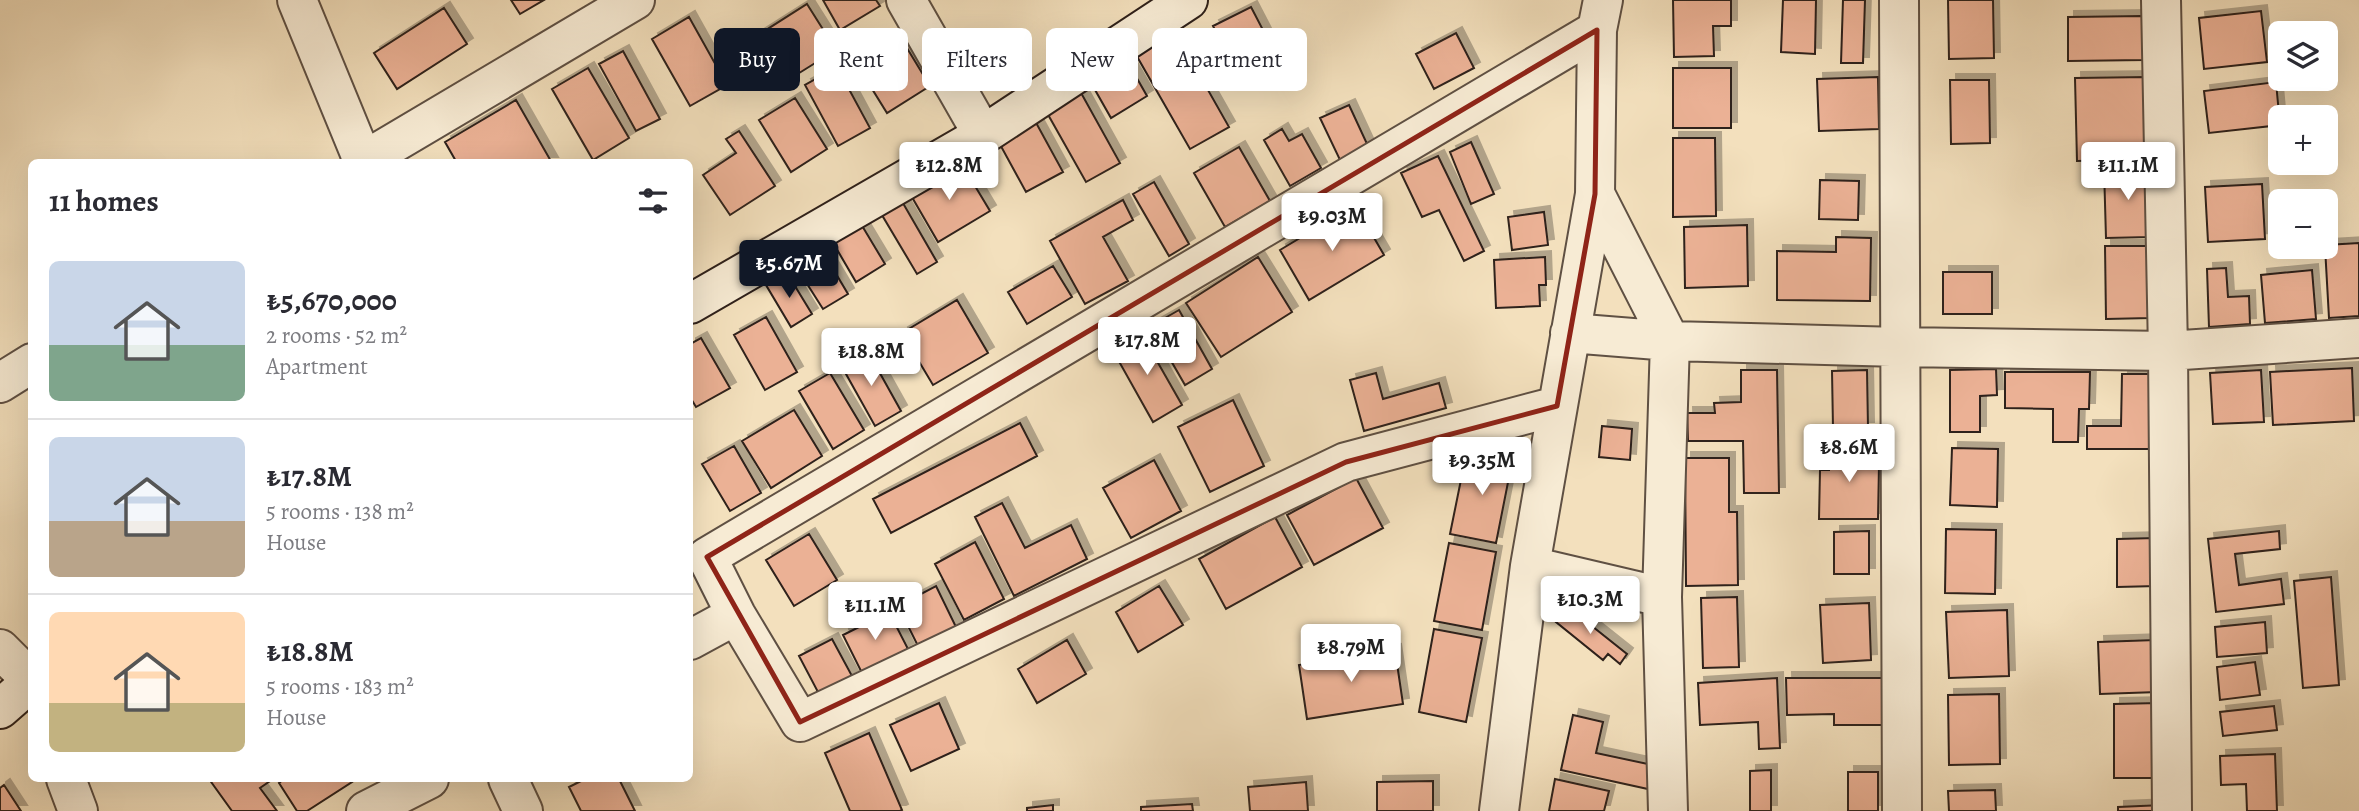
<!DOCTYPE html>
<meta charset="utf-8">
<style>
body{margin:0;font-family:Alegreya,serif;background:#f7f7f7;color:#2b2b33;height:100vh;display:flex;flex-direction:column;font-size:26px;white-space:nowrap}
*{box-sizing:border-box;margin:0}
p{font-size:23px;color:#7c7c81}
.icon{flex:none;width:38px;height:38px;fill:none;stroke:currentColor;stroke-width:2;stroke-linecap:round;stroke-linejoin:round}
.map{position:relative;flex:1;overflow:hidden}
.panel{position:absolute;left:28px;top:159px;width:665px;height:623px;display:flex;flex-direction:column;background:#fff;border-radius:10px;box-shadow:0 7px 28px #0002}
.panel>*{flex:none}
.top-card{position:absolute;left:714px;top:28px;width:665px;height:63px;display:flex;gap:14px}
.controls{position:absolute;left:2268px;top:21px;display:grid;gap:14px}
.controls a{display:grid;place-items:center;width:70px;height:70px;border-radius:10px;background:#fff;box-shadow:0 7px 28px #0002;font-size:35px}
.price{position:absolute;translate:-50% -60px;padding:0 16px;border-radius:7px;background:#fff;color:#222;font-size:23px;line-height:46px;filter:drop-shadow(0 2px 4px #0008)}
.price::after{content:'';position:absolute;left:50%;top:42px;width:21px;height:16px;margin-left:-10px;background:inherit;clip-path:polygon(0 0,100% 0,50% 100%)}
.price.current{background:#111827;color:#fff}
ul{padding:0;list-style:none}
li{display:flex;align-items:center;gap:21px;height:175px;padding:0 21px}
li+li{border-top:2px solid #e1e1e2}
li span{display:grid;place-items:center;flex:none;width:196px;height:140px;border-radius:10px;color:#555}
li>.icon{margin-inline-start:auto}
span .icon{width:84px;height:84px;fill:#fffc;stroke-width:1}
li b{font-size:30px}
h2{display:flex;justify-content:space-between;align-items:center;height:84px;padding:0 21px;font-size:30px}
.chip{padding:0 24px;border-radius:10px;background:#fff;box-shadow:0 7px 28px #0002;font-size:24px;line-height:63px}
.chip.current{background:#111827;color:#fff}
.map>svg:first-child{display:block}
.building{fill:#ebb195;stroke:#2e201a;stroke-width:2;filter:url(#shadow)}
.lines{fill:none;stroke-linecap:round;stroke-linejoin:round}
.street-casing{stroke:#5f5043;stroke-width:42}
.secondary-casing{stroke:#2e201a;stroke-width:42}
.street{stroke:#f7ebd4;stroke-width:38}
.secondary{stroke:#f7ebd4;stroke-width:38}
.marked{fill:none;stroke:#8f2418;stroke-width:5;stroke-linejoin:round}
</style>
<div class="map">
<svg width="2359" height="811" viewBox="0 0 2359 811">
<defs>
<filter id="shadow"><feDropShadow dx="6" dy="-6" stdDeviation="0" flood-color="#0004"/></filter>
</defs>
<rect width="100%" height="100%" fill="#f3e0bd"/>
<filter id="stains"><feTurbulence type="fractalNoise" baseFrequency=".00286" numOctaves="4"/><feColorMatrix values="0 0 0 0 .2 0 0 0 0 .09 0 0 0 0 .02 0 0 0 .5 -.17"/></filter>
<radialGradient id="worn" r=".72"><stop offset=".6" stop-color="#630" stop-opacity="0"/><stop offset="1" stop-color="#630" stop-opacity=".3"/></radialGradient>
<path class="building" d="M511 0H544L520 14Z
M823 0H876L880 6 840 30Z
M1673 0H1731V26H1713L1714 56 1674 57Z
M1783 0H1816L1815 54 1781 52Z
M1843 0H1865L1863 63H1841Z
M1948 0H1993L1994 58 1949 59Z
M807 4 836 50 796 75 782 53 759 68 744 44Z
M1251 7 1276 55 1238 75 1213 26Z
M444 8 467 44 397 89 374 53Z
M2261 11 2267 62 2204 69 2199 18Z
M2143 16 2144 60 2068 61V17Z
M689 17 727 85 690 106 652 39Z
M1174 30 1229 127 1190 149 1135 53Z
M1456 33 1474 68 1434 89 1416 54Z
M899 35 930 86 887 113 856 63Z
M623 51 660 119 636 131 599 64Z
M1126 59 1147 96 1111 118 1090 81Z
M837 67 870 128 838 146 805 85Z
M588 68 629 138 593 160 552 89Z
M1673 68H1731V128H1673Z
M1878 77 1879 129 1819 131 1817 79Z
M2148 77 2149 159 2077 161 2075 78Z
M1950 80H1989L1990 143 1951 144Z
M2276 82 2280 125 2209 133 2204 91Z
M1080 91 1120 163 1086 182 1046 111Z
M795 98 827 149 791 172 759 120Z
M516 100 552 163H457L445 142Z
M1349 105 1368 146 1340 160 1320 118Z
M1034 119 1063 172 1026 192 997 139Z
M1282 129 1289 141 1302 134 1321 168 1290 186 1264 140Z
M739 131 775 186 730 215 703 175 736 153 726 139Z
M1673 138H1715L1716 216 1673 217Z
M1471 142 1494 194 1471 204 1450 152Z
M1239 147 1270 201 1225 227 1194 173Z
M1438 156 1484 251 1464 261 1439 210 1422 217 1401 173Z
M960 161 990 211 938 242 909 192Z
M2149 167 2151 237 2106 238 2104 168Z
M1820 180 1859 181 1858 220 1819 219Z
M1154 182 1189 244 1169 256 1133 194Z
M2262 184 2265 239 2208 242 2205 187Z
M900 198 937 262 917 274 879 210Z
M1123 200 1133 220 1103 237 1128 281 1085 304 1050 241Z
M1355 205 1384 255 1309 300 1280 250Z
M1544 212 1548 245 1512 250 1508 217Z
M861 224 885 264 856 282 832 241Z
M1747 225 1748 286 1685 288 1684 227Z
M1836 237 1871 238 1870 301 1777 300V251L1836 252Z
M2359 243V316L2329 318 2325 247 2326 245Z
M2105 246H2150L2151 318 2106 319Z
M823 252 848 294 823 309 797 268Z
M1258 257 1292 312 1221 357 1186 303Z
M1545 257 1546 285H1539L1540 306 1496 308 1494 260Z
M1053 266 1072 297 1027 324 1008 292Z
M2226 268 2228 297 2249 296 2250 324 2209 327 2207 269Z
M2312 270 2316 319 2265 323 2261 275Z
M1943 272H1992V314H1943Z
M787 273 812 314 791 327 766 285Z
M957 300 988 353 933 385 902 333Z
M1179 310 1212 369 1185 385 1151 326Z
M766 317 797 372 765 390 734 335Z
M1141 333 1182 405 1153 422 1112 349Z
M701 338 730 388 696 407 690 397V344Z
M867 350 901 411 875 426 841 365Z
M2352 368 2354 421 2273 425 2270 372Z
M1996 369 1997 395 1980 396V432H1950V370Z
M1741 370H1777L1779 493H1744L1743 441H1688L1687 413H1715L1714 403 1741 402Z
M1867 370 1868 428H1833L1832 371Z
M2261 370 2264 422 2213 424 2210 373Z
M2005 372H2090L2089 409H2079L2078 442H2053V409L2005 408Z
M830 373 864 430 833 449 799 391Z
M1376 373 1383 399 1439 383 1446 408 1364 431 1350 380Z
M2122 374H2154L2153 449H2087V426H2121Z
M1233 400 1264 466 1210 492 1178 427Z
M794 410 822 456 771 488 742 441Z
M1020 423 1037 456 891 533 873 499Z
M1602 426 1632 429 1630 460 1599 457Z
M1829 444 1870 445V464L1879 465 1878 519H1819L1820 470H1829Z
M734 446 761 493 730 511 702 464Z
M1952 448 1998 449 1997 507 1950 505Z
M1491 452 1513 457 1496 543 1450 534 1466 455 1489 460Z
M1685 458H1729V512H1737L1738 585 1686 586Z
M1154 460 1181 511 1131 538 1103 488Z
M1356 478 1383 528 1314 565 1287 515Z
M1002 503 1025 548 1071 525 1087 559 1014 596 975 517Z
M1275 517 1302 567 1226 609 1199 559Z
M1946 529 1996 530 1995 594 1945 593Z
M1869 531V574H1834V532Z
M2279 531 2280 549 2235 554 2239 585 2281 579 2284 604 2216 612 2208 539Z
M809 534 837 580 794 606 766 560Z
M2156 538 2157 586 2117 587V539Z
M975 542 1004 599 964 620 935 564Z
M1449 543 1496 552 1482 630 1434 621Z
M2331 577 2339 685 2303 688 2294 581Z
M936 586 956 627 918 646 898 606Z
M1159 586 1183 625 1138 652 1116 612Z
M1737 597 1739 667 1703 668 1701 598Z
M1869 603 1871 660 1823 663 1820 605Z
M1568 607 1627 654 1620 664 1608 654 1603 660 1556 622Z
M2007 610 2009 676 1949 678 1946 612Z
M889 612 908 649 862 673 843 635Z
M2265 622 2267 653 2217 657 2215 627Z
M1434 629 1482 638 1466 722 1419 712Z
M832 639 852 676 819 694 799 656Z
M1067 640 1086 674 1037 703 1018 669Z
M2156 640 2158 692 2100 694 2098 642Z
M1395 650 1403 704 1307 719 1299 665Z
M2255 662 2260 695 2220 700 2217 667Z
M1777 678 1780 748 1759 749 1758 722 1700 725 1698 683Z
M1786 678H1882V725H1834V714L1787 715Z
M1999 694 2000 764 1949 765 1948 695Z
M939 703 959 749 911 771 890 725Z
M2159 703 2160 778H2114V704Z
M2274 706 2277 730 2223 736 2220 712Z
M1573 715 1603 722 1596 753 1662 767 1657 791 1561 770Z
M869 733 902 810 900 811H850L825 753Z
M2275 754 2277 811H2247L2246 784 2221 785 2220 756Z
M1771 770V811H1750V771Z
M1848 772H1878V811H1848Z
M209 779H273L260 788 277 811H232Z
M284 779H349L352 782 307 811H297L279 783Z
M585 779H619L635 811H581L569 787Z
M1555 779 1609 791 1604 811H1549Z
M1433 781V811H1377V782Z
M1306 782 1308 811H1250L1248 787Z
M4 785 21 811H0V788Z
M1995 790 1996 811H1949L1948 791Z
M1192 804 1193 811H1141V807Z
M1053 805V811H1027V808Z
M2163 805V811H2118V807Z"/>
<g class="lines">
<defs>
<path id="street" d="M297 0 364 163
M906 0 983 135
M1899 0 1902 811
M2161 0 2168 351 2172 811
M360 163 635 0
M1595 194 1670 341 1662 597 1668 811
M1570 333 1670 341 1900 347 2168 351 2359 338
M0 383 32 363
M1557 406 1346 462 800 722 736 615 707 557 1597 30
M1530 566 1662 597
M690 640 736 615
M0 649 32 681
M66 779 78 811
M508 779 523 811
M366 811 429 779
M1499 811 1530 566 1595 194 1597 30 1603 0"/>
<path id="secondary" d="M690 304 983 135 1188 0
M0 709 32 681"/>
</defs>
<use href="#street" class="street-casing"/>
<use href="#secondary" class="secondary-casing"/>
<use href="#street" class="street"/>
<use href="#secondary" class="secondary"/>
</g>
<path class="marked" d="M1597 30 1595 194 1557 406 1346 462 800 722 707 557Z"/>
<rect width="100%" height="100%" filter="url(#stains)"/>
<rect width="100%" height="100%" fill="url(#worn)"/>
</svg>
<div class="controls">
<a><svg class="icon" aria-label="layers" viewBox="0 0 24 24"><path d="M12 4l9 5-9 5-9-5zM3 14l9 5 9-5"/></svg></a>
<a>+</a>
<a>−</a>
</div>
<b class="price" style="left:949px;top:202px">₺12.8M</b>
<b class="price" style="left:2128px;top:202px">₺11.1M</b>
<b class="price" style="left:1332px;top:253px">₺9.03M</b>
<b class="price current" style="left:789px;top:300px">₺5.67M</b>
<b class="price" style="left:1147px;top:377px">₺17.8M</b>
<b class="price" style="left:871px;top:388px">₺18.8M</b>
<b class="price" style="left:1849px;top:484px">₺8.6M</b>
<b class="price" style="left:1482px;top:497px">₺9.35M</b>
<b class="price" style="left:1590px;top:636px">₺10.3M</b>
<b class="price" style="left:875px;top:642px">₺11.1M</b>
<b class="price" style="left:1351px;top:684px">₺8.79M</b>
<div class="top-card">
<a class="chip current">Buy</a>
<a class="chip">Rent</a>
<a class="chip">Filters</a>
<a class="chip">New</a>
<a class="chip">Apartment</a>
</div>
<section class="panel">
<h2>11 homes<svg class="icon" aria-label="filters" viewBox="0 0 24 24"><path d="M4 7h16M4 17h16"/><circle cx="9" cy="7" r="2"/><circle cx="15" cy="17" r="2"/></svg></h2>
<ul>
<li><span style="background:linear-gradient(#c9d6e8 60%,#7fa58c 0)"><svg class="icon" aria-label="home" viewBox="0 0 24 24"><path d="M3 11l9-7 9 7M6 9v11h12V9"/></svg></span><div><b>₺5,670,000</b><p>2 rooms · 52 m²</p><p>Apartment</p></div></li>
<li><span style="background:linear-gradient(#c9d6e8 60%,#b9a48a 0)"><svg class="icon" aria-label="home" viewBox="0 0 24 24"><path d="M3 11l9-7 9 7M6 9v11h12V9"/></svg></span><div><b>₺17.8M</b><p>5 rooms · 138 m²</p><p>House</p></div></li>
<li><span style="background:linear-gradient(#ffd9b3 65%,#c2b280 0)"><svg class="icon" aria-label="home" viewBox="0 0 24 24"><path d="M3 11l9-7 9 7M6 9v11h12V9"/></svg></span><div><b>₺18.8M</b><p>5 rooms · 183 m²</p><p>House</p></div></li>
</ul>
</section>
</div>
